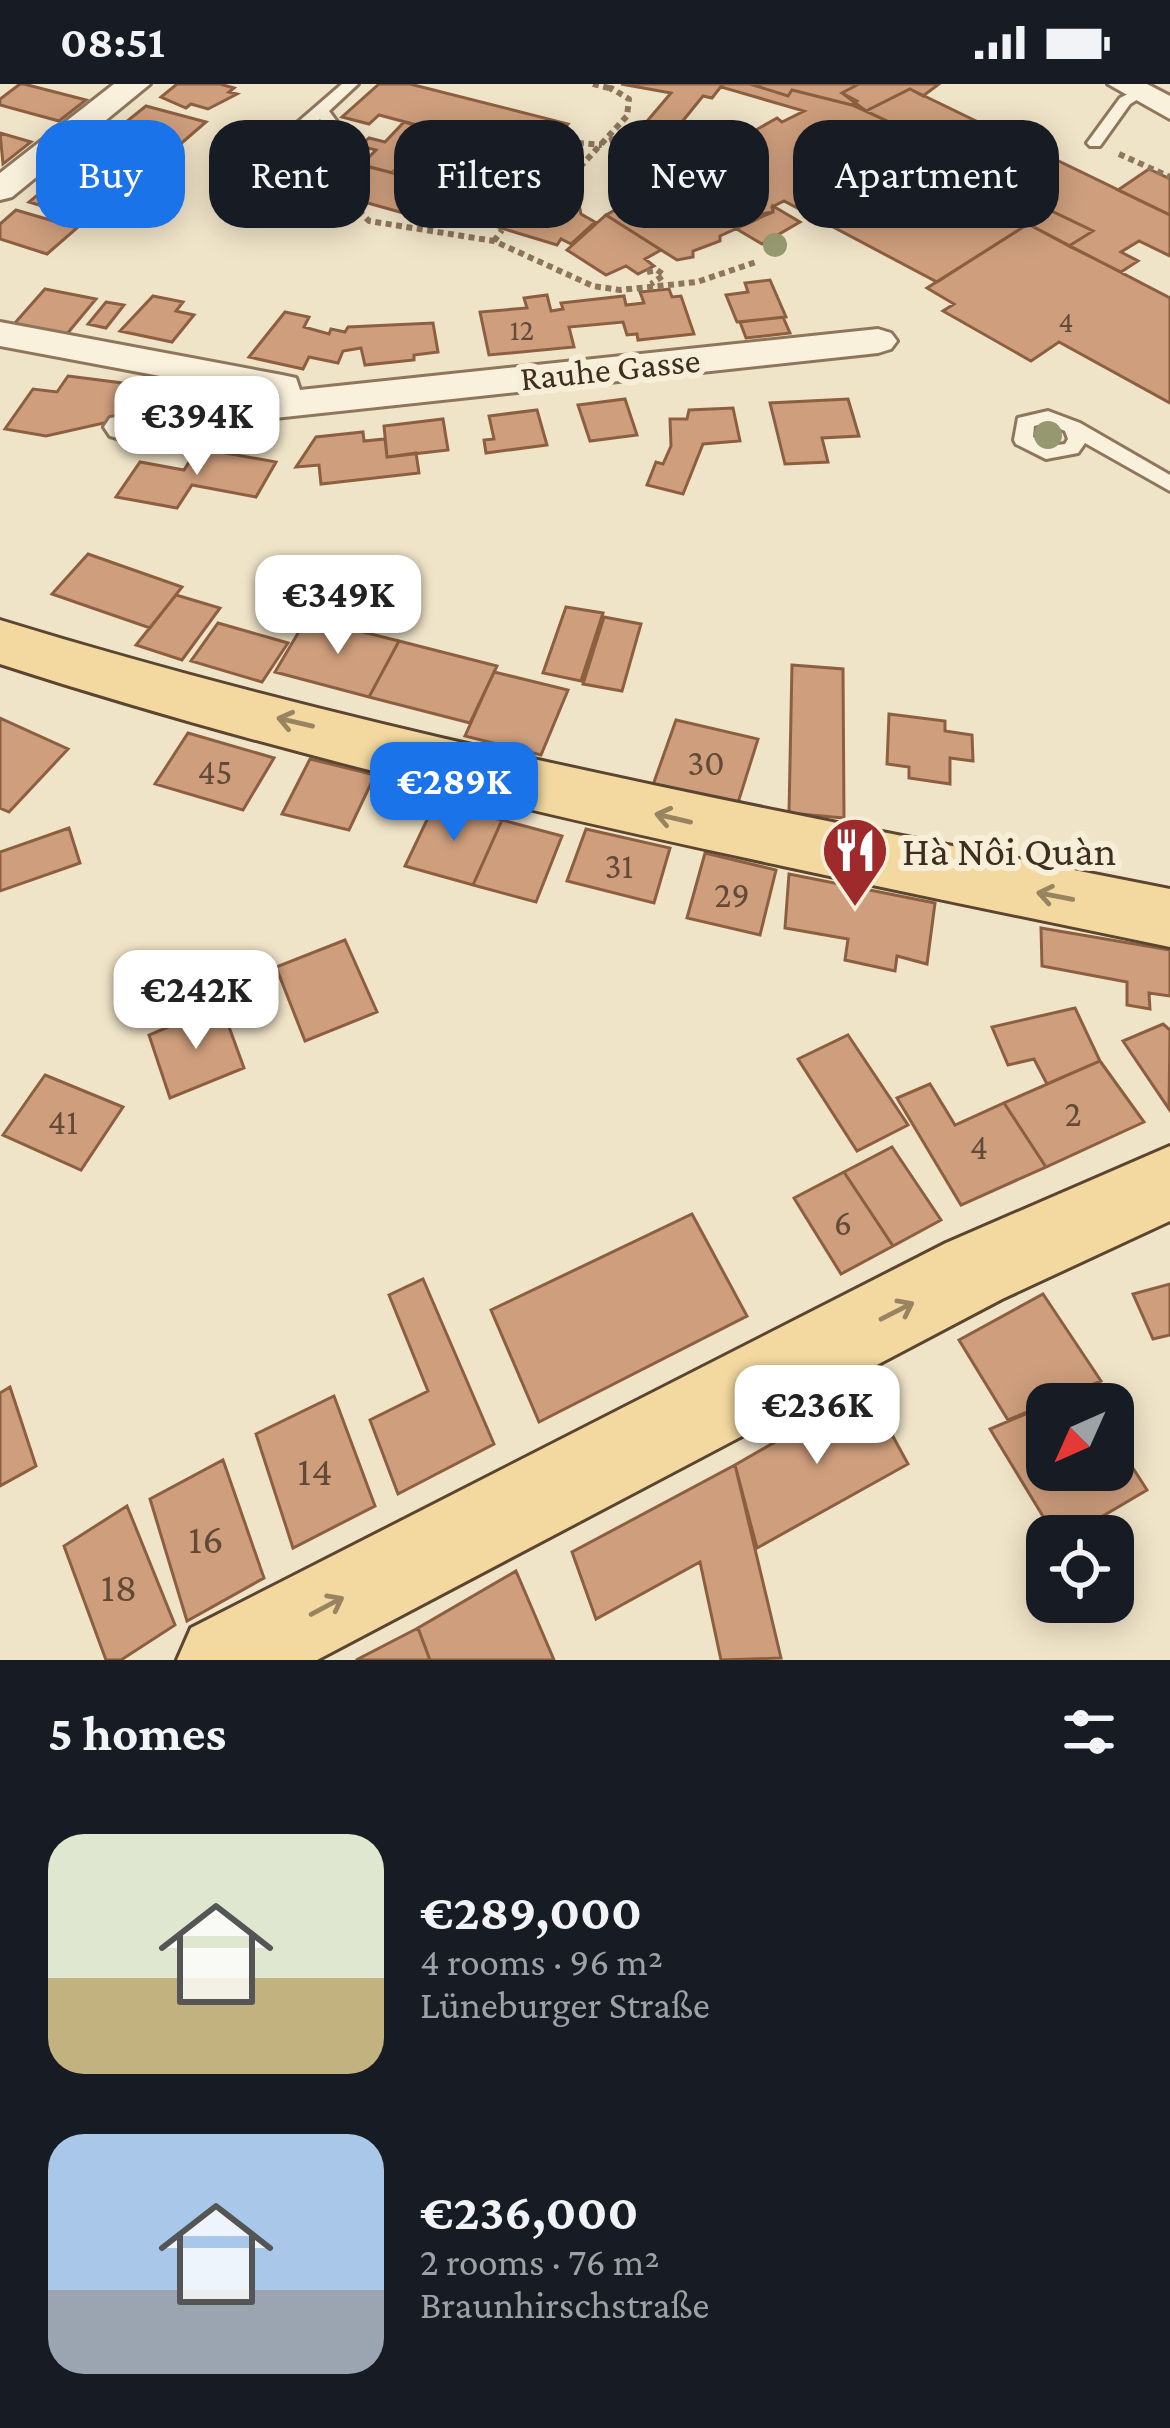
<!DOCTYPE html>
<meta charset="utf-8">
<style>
body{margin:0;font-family:"Crimson Pro",serif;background:#242831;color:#f1f3f6;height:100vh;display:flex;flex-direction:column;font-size:45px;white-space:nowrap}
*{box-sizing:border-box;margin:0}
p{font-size:39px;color:#9ea1a6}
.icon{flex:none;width:66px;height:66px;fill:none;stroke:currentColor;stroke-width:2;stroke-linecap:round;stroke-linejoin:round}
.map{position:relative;height:1576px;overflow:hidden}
.sheet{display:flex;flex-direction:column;background:#171b24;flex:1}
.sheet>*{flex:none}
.hud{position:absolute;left:36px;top:36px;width:1098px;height:108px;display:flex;gap:24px}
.needle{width:78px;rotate:225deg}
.buttons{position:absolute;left:1026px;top:1299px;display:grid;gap:24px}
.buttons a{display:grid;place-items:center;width:108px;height:108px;border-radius:24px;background:#171b24;box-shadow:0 6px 30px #0003;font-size:60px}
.price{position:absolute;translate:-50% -102px;padding:0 27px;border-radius:24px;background:#fff;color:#222;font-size:39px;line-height:78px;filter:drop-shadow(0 3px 6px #0008)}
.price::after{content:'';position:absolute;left:50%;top:72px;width:36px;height:27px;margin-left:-18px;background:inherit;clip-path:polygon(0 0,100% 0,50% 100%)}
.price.on{background:#1a73e8;color:#fff}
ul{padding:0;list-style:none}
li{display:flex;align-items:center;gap:36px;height:300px;padding:0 48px}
li span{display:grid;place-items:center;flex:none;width:336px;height:240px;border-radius:36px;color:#555}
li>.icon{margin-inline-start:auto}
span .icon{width:144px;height:144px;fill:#fffc;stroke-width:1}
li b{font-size:51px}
h2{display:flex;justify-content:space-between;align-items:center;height:144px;padding:0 48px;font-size:51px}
.pill{padding:0 42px;border-radius:36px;background:#171b24;box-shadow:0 6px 30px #0003;font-size:42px;line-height:108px}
.pill.on{background:#1a73e8;color:#fff}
.status{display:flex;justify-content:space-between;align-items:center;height:84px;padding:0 60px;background:#171b24;direction:ltr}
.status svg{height:33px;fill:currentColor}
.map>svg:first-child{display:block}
.building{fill:#cf9f7d;stroke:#8d5f41;stroke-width:3}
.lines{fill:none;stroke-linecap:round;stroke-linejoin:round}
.lane-casing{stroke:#8d765c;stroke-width:6}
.street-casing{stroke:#8d765c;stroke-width:6}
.primary-casing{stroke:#5b4430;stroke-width:6}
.path{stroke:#8d765c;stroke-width:6;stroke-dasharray:6 4.5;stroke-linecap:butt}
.lane{fill:#faf1dc;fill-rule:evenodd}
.street{fill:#faf1dc;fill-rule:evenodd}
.primary{fill:#f3d9a0;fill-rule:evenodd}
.tree{fill:#96986f}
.oneway{stroke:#988460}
.labels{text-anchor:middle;stroke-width:12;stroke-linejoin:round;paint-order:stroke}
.far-number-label{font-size:30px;fill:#624a37}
.far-street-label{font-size:36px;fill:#3d2e20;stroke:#f7eed8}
.number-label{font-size:36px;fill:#624a37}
.poi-label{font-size:42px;fill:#3d2e20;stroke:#f7eed8;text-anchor:start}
.near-number-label{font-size:42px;fill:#624a37}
</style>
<div class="status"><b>08:51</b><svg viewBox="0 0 49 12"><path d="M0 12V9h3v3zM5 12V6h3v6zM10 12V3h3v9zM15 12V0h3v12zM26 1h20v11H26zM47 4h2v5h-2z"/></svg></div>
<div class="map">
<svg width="1170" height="1576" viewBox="0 0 1170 1576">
<rect width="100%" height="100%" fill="#f0e4c8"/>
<path class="building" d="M20 0H24L86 16 59 37 0 21V15Z
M177 0H220L234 4 229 8 237 10 208 25 191 20 186 24 161 13Z
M379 0H410L568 40 538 73 379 31 369 40 342 33Z
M621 0H723L712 14 703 12 656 70 626 62 671 9Z
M723 0H750L788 12 792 6 852 21 917 51 911 54 961 78 956 81 1093 147 1069 162 1028 140 937 198 784 117 772 123 773 128 760 130 758 135 720 152V157L693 167V173L677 176 606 131 777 34 782 38 804 27 721 3Z
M750 0H859L842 9 857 17 852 21 792 6 788 12Z
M859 0H939L923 12 910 5 866 27 842 9Z
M910 5 1170 131V172L1139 157 1121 168 1138 177 1121 188 1069 162 1093 147 956 81 961 78 911 54 917 51 866 27Z
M146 22 206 38 177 63 116 46Z
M404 38 435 46 393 89 361 81 376 66 360 62 369 54 385 58Z
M0 49 31 58 3 80Z
M108 57 160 70 125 92 81 79Z
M355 79 450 104 473 111 446 141 325 107Z
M1149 85 1170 95V131L1118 106Z
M470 86 577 111 581 130 595 138 571 160 561 155 557 161 455 130 473 111 450 104Z
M65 88 140 109 104 140 29 118Z
M773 122 800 138 762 160 735 144 773 128Z
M16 126 77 144 47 170 0 155V140Z
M606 131 661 166 645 175 654 182 638 190 626 182 606 191 567 166Z
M1028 140 1170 214V319L1059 258 1031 277 943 227 954 220 927 204Z
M770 196 786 233 737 238 726 211 748 208 745 199Z
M45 205 96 215 66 251 14 240Z
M669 205 672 213 681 212 694 250 638 256 637 250 627 251 623 238 569 243 574 263 489 271 480 228 527 224 524 214 547 211 551 227 563 225 561 219 624 212 626 221 644 219 640 208Z
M153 212 183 218 176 227 194 231 172 258 120 247Z
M106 218 124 221 106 244 88 240Z
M285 228 309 233 304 243 329 250 331 245 345 248 348 243 433 239 438 268 414 271V276L365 281 361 264 343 267 338 279 309 273 303 285 249 273Z
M783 233 790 249 746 254 740 238Z
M68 292 146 302 122 335 46 352 5 345 33 305 57 308Z
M625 315 637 351 590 357 578 321Z
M848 315 859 352 822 354 828 378 785 380 770 319Z
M733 324 740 357 703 360 683 410 647 401 656 378 663 380 671 362 670 335H687L689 326Z
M537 326 547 361 486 369 484 356 494 355 489 332Z
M443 335 448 366 387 373 384 342Z
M363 348 364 357 385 355 387 373 416 369 419 389 321 400 319 381 296 383 316 353Z
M198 364 276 378 256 413 192 401 177 424 116 413 140 378 184 386Z
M88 470 182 503 150 544 52 510Z
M176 511 220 524 182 576 136 561Z
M566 523 603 529 581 597 543 589Z
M604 533 641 540 622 607 583 600Z
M307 534 399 557 369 613 275 588Z
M218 539 288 559 262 598 191 577Z
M399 557 497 582 470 639 369 613Z
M792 581 843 585 844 734 789 729Z
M494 588 568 606 541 671 465 652Z
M889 630 945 637V647L972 651 973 677 950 674V700L909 694V683L887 680Z
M0 634 68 665 9 728 0 724Z
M676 636 758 655 737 722 653 701Z
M188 649 274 674 243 726 155 700Z
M310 675 375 691 349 746 282 730Z
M435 719 502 736 473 801 405 782Z
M502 736 562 752 536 818 473 801Z
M69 744 80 779 0 807V768Z
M586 745 670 764 654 819 567 797Z
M705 769 776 786 760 851 687 834Z
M789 790 935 819 927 880 897 872 895 887 845 876 848 855 785 844Z
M1041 844 1170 866V912L1149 909 1150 925 1127 921V898L1042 882Z
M345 856 377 928 305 957 276 883Z
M221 921 244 984 170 1014 149 951Z
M1075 924 1100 977 1047 1000 1034 975 1008 981 992 943Z
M1163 940 1170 946 1169 1025 1123 957Z
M848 951 908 1041 857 1067 798 975Z
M1100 977 1144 1038 1046 1083 1004 1019Z
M45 991 123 1023 81 1086 3 1051Z
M930 1000 955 1041 1004 1019 1046 1083 961 1121 897 1014Z
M892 1063 941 1136 893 1162 844 1088Z
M844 1088 893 1162 841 1190 794 1114Z
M692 1130 747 1232 539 1338 491 1226Z
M423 1195 494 1360 398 1410 370 1336 428 1307 389 1211Z
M1170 1200V1251L1153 1255 1133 1210Z
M1043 1210 1101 1297 1008 1336 959 1256Z
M10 1303 36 1382 0 1402V1309Z
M867 1305 908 1380 757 1464 735 1381Z
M334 1312 375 1422 293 1464 256 1350Z
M1047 1321V1386H1113V1353L1147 1406 1069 1452H1055L990 1345Z
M223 1376 264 1494 187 1537 150 1415Z
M735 1381 781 1574 721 1576 700 1478 596 1535 572 1468Z
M127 1422 175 1541 121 1576H106L64 1462Z
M516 1487 554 1576H430L418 1544Z
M418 1544 430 1576H356Z"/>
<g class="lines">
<defs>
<path id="lane" d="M342 0H358L329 27 346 50 347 72 315 84 282 75V52ZM320 35 330 50 334 67 315 74 295 70V56Z
M1136 6 1148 9 1130 20 1100 62H1090L1087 59 1120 14Z
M1048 327 1080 339 1170 391V407L1085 359 1078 369 1046 375 1016 360 1014 356 1018 334ZM1047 339 1065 347 1068 355 1065 360 1049 362 1033 353 1034 342Z"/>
<path id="street" d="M114 0H150L12 113 0 116V89Z
M1108 0H1147L1170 12V35Z
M0 238 282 291 296 294 300 306 878 245 891 249 897 257 891 265 878 269 210 341 124 356 110 352 104 343 110 334 256 310 0 262Z"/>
<path id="primary" d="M0 536C383 654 777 727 1170 805V863C778 781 382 704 0 580Z
M1170 1062V1137L1002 1215 317 1576H177L191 1544 946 1159Z"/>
</defs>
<use href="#lane" class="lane-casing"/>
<use href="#street" class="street-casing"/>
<use href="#primary" class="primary-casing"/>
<path class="path" d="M593 0 609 4
M611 53 619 75 633 80
M557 57 602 61
M435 65 543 86 580 83 627 32 629 15 611 4 606 8
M1119 70 1170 93
M393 89 435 65V46
M317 103 320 114 356 124 369 137 494 157 593 202 620 206 697 198 756 178
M494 157 502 146
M647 188 657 186 664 191 651 200"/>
<use href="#lane" class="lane"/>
<use href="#street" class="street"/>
<use href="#primary" class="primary"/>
</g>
<g class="tree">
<circle cx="775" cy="161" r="12"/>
<circle cx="1048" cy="351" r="14"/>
</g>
<defs><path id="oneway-shaft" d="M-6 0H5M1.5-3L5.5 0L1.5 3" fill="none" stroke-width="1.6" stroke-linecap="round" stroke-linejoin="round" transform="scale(3)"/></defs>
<g class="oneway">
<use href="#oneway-shaft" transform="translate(295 638) rotate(-167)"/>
<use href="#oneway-shaft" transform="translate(673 734) rotate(-167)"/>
<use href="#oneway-shaft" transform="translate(1055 812) rotate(-169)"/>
<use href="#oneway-shaft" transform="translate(897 1227) rotate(-27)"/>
<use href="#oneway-shaft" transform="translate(327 1522) rotate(-28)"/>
</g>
<defs>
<symbol id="restaurant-pin" viewBox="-11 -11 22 30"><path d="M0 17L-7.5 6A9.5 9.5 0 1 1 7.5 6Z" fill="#9e2a2b" stroke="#f7eed8"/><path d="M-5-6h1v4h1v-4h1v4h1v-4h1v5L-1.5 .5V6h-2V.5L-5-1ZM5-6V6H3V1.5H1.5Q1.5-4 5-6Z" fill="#fff"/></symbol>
</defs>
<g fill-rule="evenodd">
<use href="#restaurant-pin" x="817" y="728" width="76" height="104"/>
</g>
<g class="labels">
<g class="far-number-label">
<text x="1066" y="248">4</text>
<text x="522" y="256">12</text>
</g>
<g class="far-street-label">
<text transform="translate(610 284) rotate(-6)" y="13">Rauhe Gasse</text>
</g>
<g class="number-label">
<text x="706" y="691">30</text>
<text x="215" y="700">45</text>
<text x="619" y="794">31</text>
<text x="732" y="823">29</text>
<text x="1073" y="1042">2</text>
<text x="63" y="1050">41</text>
<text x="979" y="1075">4</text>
<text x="843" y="1151">6</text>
</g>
<g class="poi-label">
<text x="902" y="781">Hà Nôi Quàn</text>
</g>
<g class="near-number-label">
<text x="315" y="1401">14</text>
<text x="206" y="1469">16</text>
<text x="119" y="1517">18</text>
</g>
</g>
</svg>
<div class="buttons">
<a><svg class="needle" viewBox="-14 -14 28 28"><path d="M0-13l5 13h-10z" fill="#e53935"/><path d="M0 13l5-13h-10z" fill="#9ea1a6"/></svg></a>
<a><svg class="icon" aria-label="locate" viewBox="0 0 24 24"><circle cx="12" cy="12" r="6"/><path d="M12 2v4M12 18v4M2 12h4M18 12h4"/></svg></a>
</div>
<b class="price" style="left:197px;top:394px">€394K</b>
<b class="price" style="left:338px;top:573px">€349K</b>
<b class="price on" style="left:454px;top:760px">€289K</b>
<b class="price" style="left:196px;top:968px">€242K</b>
<b class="price" style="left:817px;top:1383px">€236K</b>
<div class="hud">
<a class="pill on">Buy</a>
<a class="pill">Rent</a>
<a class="pill">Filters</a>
<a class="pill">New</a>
<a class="pill">Apartment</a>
</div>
</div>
<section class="sheet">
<h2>5 homes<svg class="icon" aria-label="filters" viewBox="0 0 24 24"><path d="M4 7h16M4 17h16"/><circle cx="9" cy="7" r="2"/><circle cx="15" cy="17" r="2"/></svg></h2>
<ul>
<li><span style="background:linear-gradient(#dfe7d0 60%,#c2b280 0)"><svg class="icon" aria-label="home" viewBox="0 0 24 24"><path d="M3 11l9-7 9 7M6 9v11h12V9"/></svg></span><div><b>€289,000</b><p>4 rooms · 96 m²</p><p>Lüneburger Straße</p></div></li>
<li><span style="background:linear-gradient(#a9c7e8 65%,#9aa5b1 0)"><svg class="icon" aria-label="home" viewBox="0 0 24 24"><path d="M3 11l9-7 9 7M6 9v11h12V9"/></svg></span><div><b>€236,000</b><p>2 rooms · 76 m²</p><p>Braunhirschstraße</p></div></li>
</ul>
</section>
